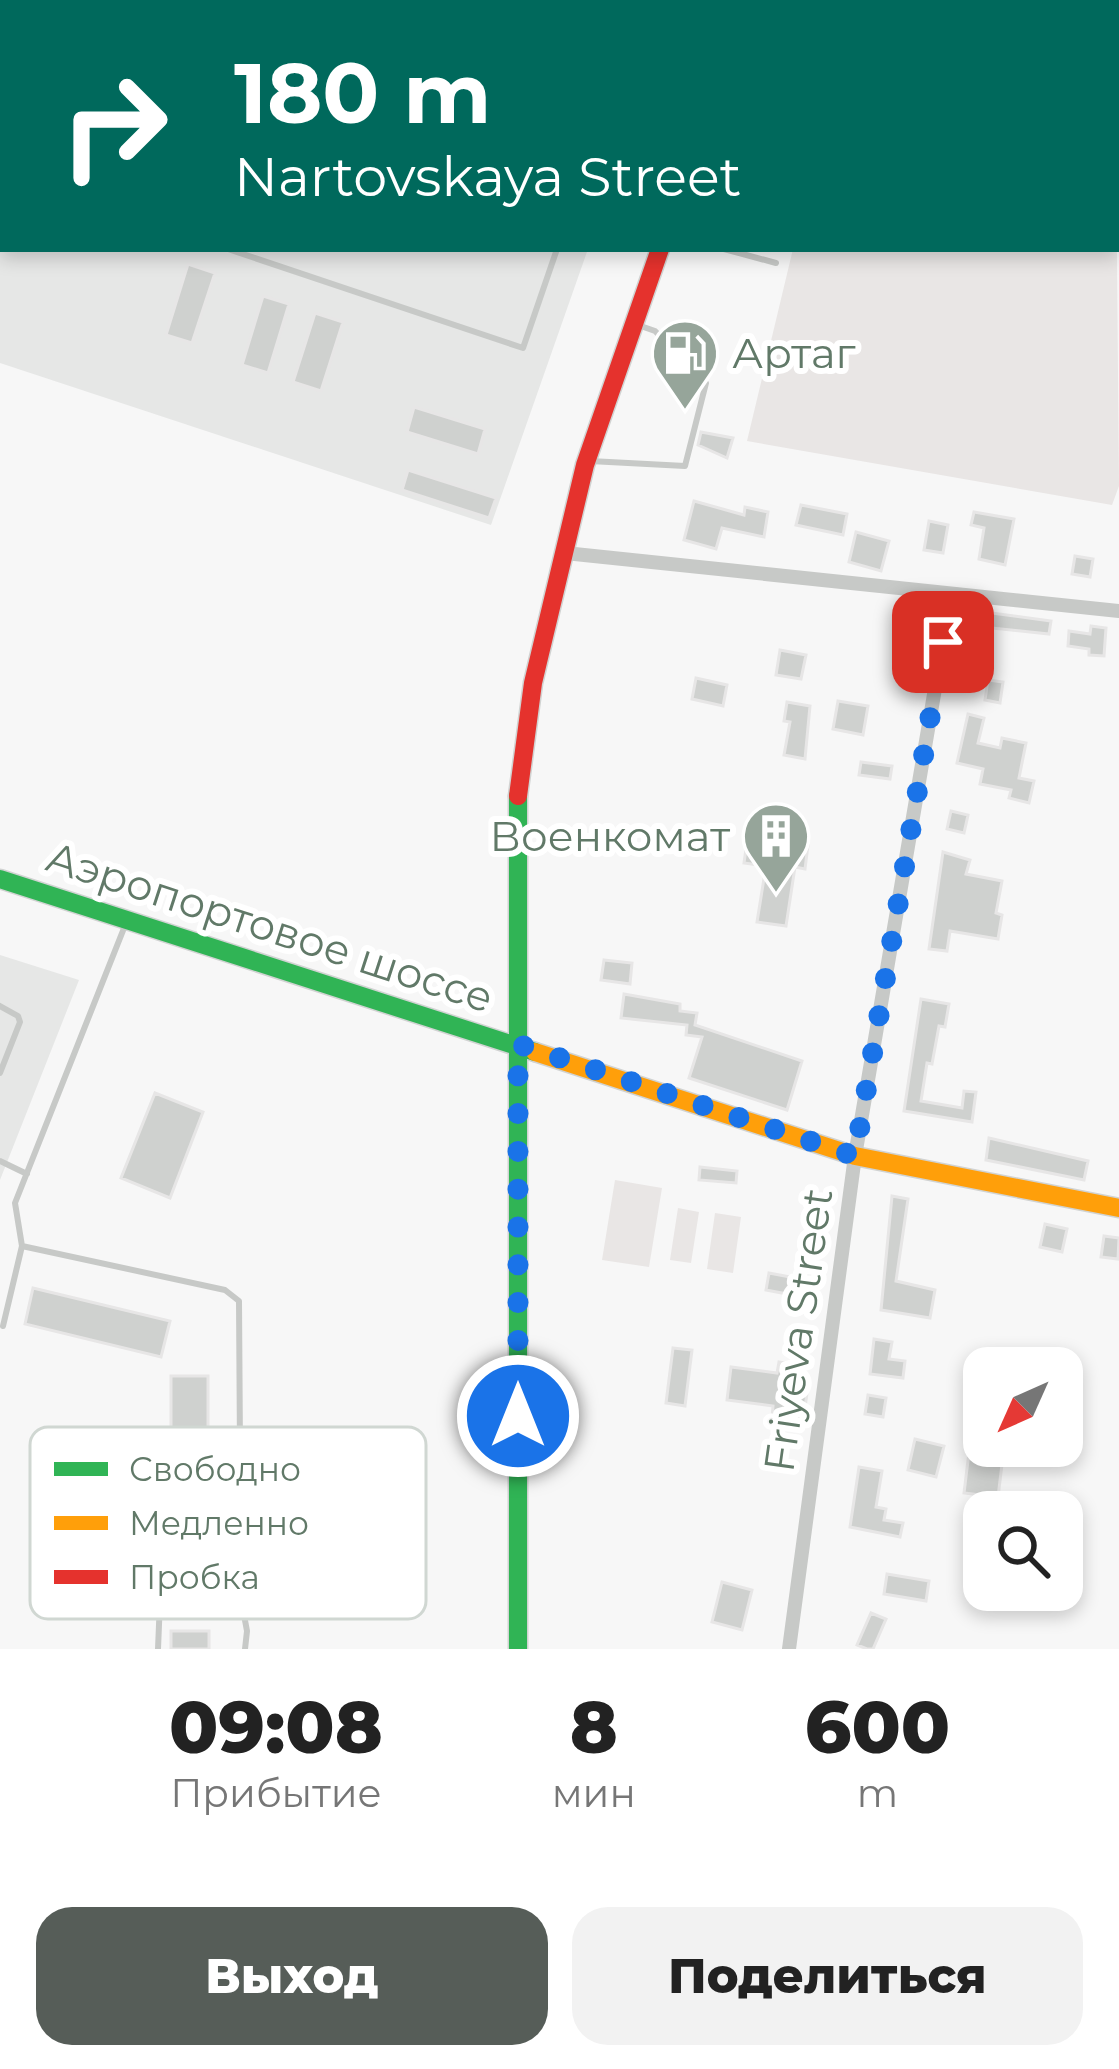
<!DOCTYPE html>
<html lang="ru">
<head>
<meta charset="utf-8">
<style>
	:root { --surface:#fff; --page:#f2f2f2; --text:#222; --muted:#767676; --accent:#565d58 }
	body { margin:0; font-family:Montserrat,sans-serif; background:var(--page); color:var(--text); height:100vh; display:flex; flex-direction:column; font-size:45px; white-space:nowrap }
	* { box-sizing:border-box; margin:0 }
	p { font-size:39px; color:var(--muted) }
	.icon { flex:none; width:66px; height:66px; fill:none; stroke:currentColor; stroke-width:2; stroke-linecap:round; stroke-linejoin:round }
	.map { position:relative; height:1649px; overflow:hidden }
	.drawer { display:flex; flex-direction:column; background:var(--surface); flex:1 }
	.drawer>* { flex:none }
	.top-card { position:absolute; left:0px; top:0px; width:1119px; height:252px; box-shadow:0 6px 18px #0003; background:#00695c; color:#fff; overflow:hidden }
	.needle { width:78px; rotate:225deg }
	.controls { position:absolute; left:963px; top:1347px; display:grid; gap:24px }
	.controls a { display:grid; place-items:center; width:120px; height:120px; border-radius:24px; background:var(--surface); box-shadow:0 6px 18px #0003; font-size:60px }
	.pin { position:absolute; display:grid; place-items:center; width:102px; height:102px; color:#fff; margin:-51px; border-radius:24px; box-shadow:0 6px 18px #0006 }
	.me { position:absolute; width:132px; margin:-66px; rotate:0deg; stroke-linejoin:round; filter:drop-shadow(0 0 9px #0008) }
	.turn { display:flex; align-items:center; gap:42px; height:252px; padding:0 36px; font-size:54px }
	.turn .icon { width:156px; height:156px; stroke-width:2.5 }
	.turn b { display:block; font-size:84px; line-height:102px }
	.eta { display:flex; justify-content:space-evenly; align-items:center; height:204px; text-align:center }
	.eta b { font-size:72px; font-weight:800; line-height:84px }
	.button { display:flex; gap:24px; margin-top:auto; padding:24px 36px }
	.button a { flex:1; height:138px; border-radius:36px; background:var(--accent); color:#fff; font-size:48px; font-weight:800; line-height:138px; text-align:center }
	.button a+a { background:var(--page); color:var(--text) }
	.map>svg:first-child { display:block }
	.built { fill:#e6e7e6 }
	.green { fill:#e9e6e5 }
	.building { fill:#cfd1cf; stroke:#e7e6e6; stroke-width:3 }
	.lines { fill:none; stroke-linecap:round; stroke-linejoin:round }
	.fast-casing { stroke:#d1d3d2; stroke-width:21 }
	.slow-casing { stroke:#d1d3d2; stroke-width:21 }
	.jam-casing { stroke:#d1d3d2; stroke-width:21 }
	.path { stroke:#c4c6c4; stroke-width:3; stroke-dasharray:6 6; stroke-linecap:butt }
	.lane { stroke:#c7c9c7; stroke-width:6 }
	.street { stroke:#c7c9c7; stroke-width:14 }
	.fast { stroke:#30b455; stroke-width:18 }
	.slow { stroke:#ff9f0a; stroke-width:18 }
	.jam { stroke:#e5322d; stroke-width:18 }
	.route { stroke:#1a73e8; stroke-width:21; stroke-dasharray:0 37.8 }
	.labels { text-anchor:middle; stroke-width:12; stroke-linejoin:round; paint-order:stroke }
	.poi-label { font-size:42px; fill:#617968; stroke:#fff; text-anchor:start }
	.street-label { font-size:42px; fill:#617968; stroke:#fff }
	.key { fill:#fff; stroke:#d0d7d2; stroke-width:3 }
	.key-label { font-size:33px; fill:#617968 }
</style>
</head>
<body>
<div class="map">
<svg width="1119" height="1649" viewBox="0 0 1119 1649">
	<rect width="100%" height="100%" fill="#f7f7f7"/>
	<path class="built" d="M0 0H666L3 3V249H588L491 525 0 363Z
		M0 955 79 980 0 1180Z"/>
	<path class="green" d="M1116 146 1119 486 1112 505 747 441 793 249H1116Z
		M615 1180 662 1188 649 1267 602 1260Z
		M678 1208 699 1212 691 1263 670 1260Z
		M715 1213 741 1217 733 1273 707 1269Z"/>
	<path class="building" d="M188 264 215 273 192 343 166 335Z
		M263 296 289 304 268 373 242 365Z
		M315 313 343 322 321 391 293 382Z
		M414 407 485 429 478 454 407 432Z
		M701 432 733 438 727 458 698 445Z
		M408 470 496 498 489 518 402 490Z
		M694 501 744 515 745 507 768 512 764 537 722 528 716 549 684 540Z
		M801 505 847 514 843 535 796 525Z
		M974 512 1014 519 1005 565 979 559 984 528 971 525Z
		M929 521 948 525 943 553 924 550Z
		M856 532 889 541 881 571 849 562Z
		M1075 556 1093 559 1090 577 1072 574Z
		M984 612 1051 621 1049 634 982 627Z
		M1091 626 1106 628 1104 656 1089 655V649L1068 646 1069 631 1090 634Z
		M780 650 806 655 801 679 776 675Z
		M696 678 727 685 723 706 692 699Z
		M988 680 1003 682 1000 703 985 700Z
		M838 701 868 706 863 735 833 729Z
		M787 702 810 706 805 759 784 755 790 722 784 721Z
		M968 714 984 718 978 743 1000 748 1002 738 1026 743 1019 778 1034 781 1029 803 1009 798 1011 790 980 784 983 769 957 763Z
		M861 762 892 766 890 779 859 775Z
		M951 811 968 815 964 833 947 829Z
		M748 835 808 845 805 869 795 867 786 926 757 922 766 866 744 863Z
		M943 852 970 860 966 874 1002 881 996 913 1002 915 998 939 950 931 947 951 929 949Z
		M604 960 632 963 630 984 601 980Z
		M624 994 680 1004V1011L697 1013 695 1025 802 1061 787 1110 689 1078 702 1037 686 1035 687 1025 621 1018Z
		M921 999 949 1004 945 1027 939 1026 932 1064 927 1063 921 1101 962 1108 964 1091 976 1092 972 1122 904 1111Z
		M155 1093 203 1112 170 1198 121 1178Z
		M989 1138 1088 1161 1084 1180 986 1160Z
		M700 1167 737 1171 736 1183 699 1180Z
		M892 1196 908 1199 896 1281 935 1290 930 1318 881 1310Z
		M1045 1224 1067 1229 1062 1252 1040 1247Z
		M1104 1236 1119 1238 1118 1259 1101 1257Z
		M769 1273 806 1280 803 1297 766 1290Z
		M33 1288 170 1321 161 1357 25 1324Z
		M874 1339 892 1342 889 1359 905 1361 903 1378 870 1374Z
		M673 1348 692 1350 685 1406 666 1403Z
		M779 1362 798 1365 795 1383 808 1386 803 1422 772 1418 773 1406 727 1400 731 1367 777 1373Z
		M171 1376H208V1547H171Z
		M868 1395 886 1398 883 1417 865 1414Z
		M915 1439 944 1446 936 1477 908 1470Z
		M970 1444 1004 1448 998 1497 964 1493Z
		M859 1467 882 1471 876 1507 886 1509 884 1520 903 1523 900 1537 850 1527Z
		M887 1574 929 1581 926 1601 884 1594Z
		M722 1582 752 1590 742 1630 712 1622Z
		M871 1613 886 1619 873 1649H867L857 1645Z
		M171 1631H209V1649H171Z"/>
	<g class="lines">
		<g class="fast-casing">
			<path id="fast" d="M745 3 746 0
				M0 879 535 1052
				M518 1649V796"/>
		</g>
		<g class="slow-casing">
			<path id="slow" d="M535 1052 855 1156 1119 1208"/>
		</g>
		<g class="jam-casing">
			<path id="jam" d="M518 796 533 683 585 465 660 249"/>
		</g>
		<path class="path" d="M220 0 221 3
			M594 0 598 3"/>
		<path class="lane" d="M280 0 284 3
			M50 3 57 0
			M94 3 97 0
			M122 3 123 0
			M435 3 442 0
			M641 3 642 0
			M0 23 3 22
			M0 173 3 174
			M228 249 523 348 557 249
			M724 249 776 263
			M590 461 685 466 706 383 655 331 635 324
			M126 923 15 1203 22 1246 225 1290 239 1301 241 1599 247 1631 245 1649
			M0 1006 18 1016 20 1022 0 1073
			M0 1161 27 1174
			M3 1326 22 1246
			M158 1609 218 1610
			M158 1649 161 1576 241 1575"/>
		<path class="street" d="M1053 0 1090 3
			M1116 5H1119
			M565 553 1119 611
			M789 1649 855 1156 951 595"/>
		<use href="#fast" class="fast"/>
		<use href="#slow" class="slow"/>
		<use href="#jam" class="jam"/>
	</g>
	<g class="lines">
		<path class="route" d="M518 1416V1044L855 1156 943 642"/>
	</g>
	<defs>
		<g id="fuel-pin" transform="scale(3.45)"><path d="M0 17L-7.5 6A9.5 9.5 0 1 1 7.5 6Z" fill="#96a59a" stroke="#fff"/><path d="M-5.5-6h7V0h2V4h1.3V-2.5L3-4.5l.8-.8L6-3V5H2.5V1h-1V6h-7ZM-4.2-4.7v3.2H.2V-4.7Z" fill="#fff"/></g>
		<g id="building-pin" transform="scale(3.45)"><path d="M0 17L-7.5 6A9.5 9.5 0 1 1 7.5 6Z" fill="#96a59a" stroke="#fff"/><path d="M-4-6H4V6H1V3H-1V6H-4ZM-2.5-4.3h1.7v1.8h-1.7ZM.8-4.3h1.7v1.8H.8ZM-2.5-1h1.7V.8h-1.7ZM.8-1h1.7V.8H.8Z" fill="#fff"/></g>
	</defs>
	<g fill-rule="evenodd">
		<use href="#fuel-pin" x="685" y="353"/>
		<use href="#building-pin" x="776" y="836"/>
	</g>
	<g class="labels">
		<g class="poi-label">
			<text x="732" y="368">Артаг</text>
			<text x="730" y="851" text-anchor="end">Военкомат</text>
		</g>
		<g class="street-label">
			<text transform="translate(270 927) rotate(18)" y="15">Аэропортовое шоссе</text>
			<text transform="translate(798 1330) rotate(-82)" y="15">Friyeva Street</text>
		</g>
	</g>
	<rect x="30" y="1427" width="396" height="192" rx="18" class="key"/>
	<rect x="54" y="1462" width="54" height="14" fill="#30b455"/>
	<rect x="54" y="1516" width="54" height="14" fill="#ff9f0a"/>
	<rect x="54" y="1570" width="54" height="14" fill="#e5322d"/>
	<g class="key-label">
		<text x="129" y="1481">Свободно</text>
		<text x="129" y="1535">Медленно</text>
		<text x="129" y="1589">Пробка</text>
	</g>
</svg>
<div class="controls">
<a><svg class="needle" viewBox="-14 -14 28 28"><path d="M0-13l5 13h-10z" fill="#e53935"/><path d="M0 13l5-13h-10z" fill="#767676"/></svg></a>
<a><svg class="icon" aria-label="search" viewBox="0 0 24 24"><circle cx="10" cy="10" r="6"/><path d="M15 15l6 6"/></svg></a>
</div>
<div class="pin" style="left:943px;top:642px;background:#d93025"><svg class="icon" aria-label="arrive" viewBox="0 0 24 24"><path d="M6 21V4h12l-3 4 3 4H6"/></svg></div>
<svg class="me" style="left:518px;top:1416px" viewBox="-20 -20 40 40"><circle r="17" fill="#1a73e8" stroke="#fff" stroke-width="3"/><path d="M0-11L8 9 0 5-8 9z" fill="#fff"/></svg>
<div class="top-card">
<div class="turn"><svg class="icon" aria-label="right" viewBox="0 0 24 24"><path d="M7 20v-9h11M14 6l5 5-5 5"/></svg><div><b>180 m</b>Nartovskaya Street</div></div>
</div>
</div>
<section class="drawer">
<div class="eta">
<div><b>09:08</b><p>Прибытие</p></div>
<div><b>8</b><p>мин</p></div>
<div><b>600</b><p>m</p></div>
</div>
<div class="button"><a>Выход</a><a>Поделиться</a></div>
</section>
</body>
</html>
